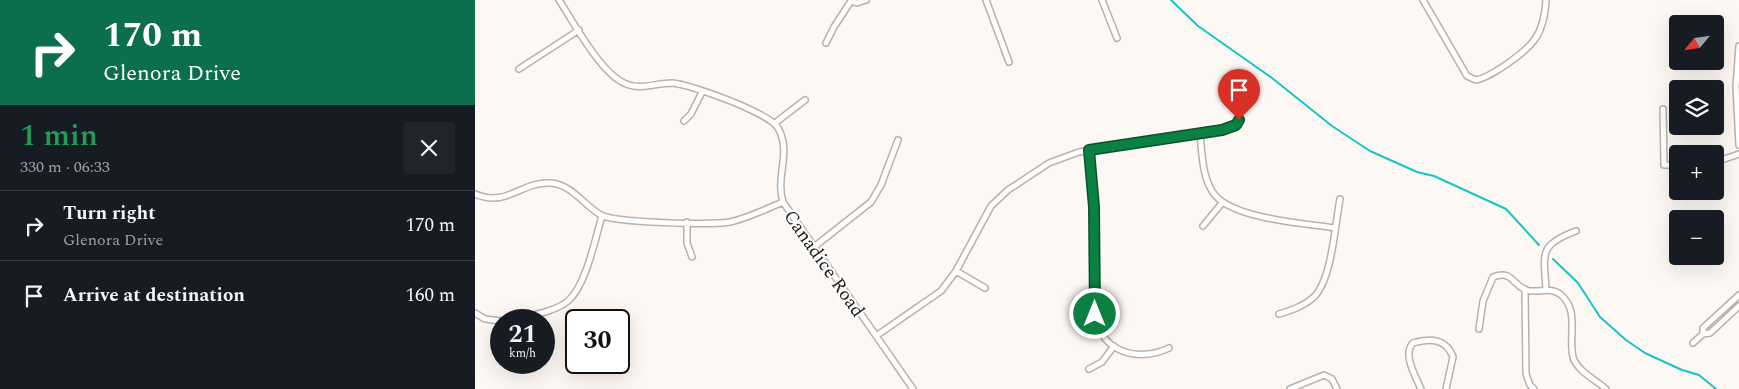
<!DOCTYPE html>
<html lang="en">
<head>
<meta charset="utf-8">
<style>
	:root { --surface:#171b24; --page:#20242c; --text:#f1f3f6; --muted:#9ea1a6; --line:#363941 }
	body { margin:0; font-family:Spectral,serif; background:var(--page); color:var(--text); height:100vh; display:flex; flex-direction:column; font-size:19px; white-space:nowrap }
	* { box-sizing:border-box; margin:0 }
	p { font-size:16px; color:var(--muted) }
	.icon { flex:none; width:28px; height:28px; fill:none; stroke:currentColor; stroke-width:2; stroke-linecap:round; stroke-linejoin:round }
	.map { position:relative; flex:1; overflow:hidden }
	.details { display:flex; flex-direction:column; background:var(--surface); width:475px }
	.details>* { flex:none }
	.top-card { background:#0b6e4f; color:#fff; overflow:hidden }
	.needle { width:32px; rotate:241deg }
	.buttons { position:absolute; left:1194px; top:15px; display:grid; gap:10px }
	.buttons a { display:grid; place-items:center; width:55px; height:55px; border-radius:5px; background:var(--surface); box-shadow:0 5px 20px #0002; font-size:25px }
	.speed { position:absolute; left:15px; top:309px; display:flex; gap:10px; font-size:25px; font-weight:700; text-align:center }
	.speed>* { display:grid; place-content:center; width:65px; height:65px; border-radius:50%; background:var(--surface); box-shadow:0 5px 20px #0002; line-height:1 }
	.speed small { font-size:12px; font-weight:400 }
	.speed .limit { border:2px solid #111; border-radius:8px; background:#fff; color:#111 }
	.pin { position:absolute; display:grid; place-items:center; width:42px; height:42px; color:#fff; margin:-51px -21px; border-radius:50% 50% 50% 0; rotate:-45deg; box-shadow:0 0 5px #0007 }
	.pin .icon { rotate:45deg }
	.me { position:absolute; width:55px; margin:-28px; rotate:0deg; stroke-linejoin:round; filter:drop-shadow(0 0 4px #0008) }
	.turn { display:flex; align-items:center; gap:18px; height:105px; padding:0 20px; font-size:22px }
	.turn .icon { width:65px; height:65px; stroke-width:2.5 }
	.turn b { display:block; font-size:35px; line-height:42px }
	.round { display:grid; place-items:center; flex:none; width:52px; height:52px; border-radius:5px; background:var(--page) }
	.overview { display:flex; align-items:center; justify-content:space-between; height:85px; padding:0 20px }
	h1 { font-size:30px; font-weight:600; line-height:38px; color:#1e9e55 }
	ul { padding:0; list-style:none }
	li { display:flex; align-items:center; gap:15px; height:70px; padding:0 20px; border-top:1px solid var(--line) }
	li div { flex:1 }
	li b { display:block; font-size:19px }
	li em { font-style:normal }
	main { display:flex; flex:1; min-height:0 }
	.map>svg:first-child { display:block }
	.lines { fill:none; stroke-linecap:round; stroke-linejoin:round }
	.stream { stroke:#17c4c7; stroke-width:2 }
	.minor-casing { stroke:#b7b2ae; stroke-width:8 }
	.minor { stroke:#fff; stroke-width:5 }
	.route-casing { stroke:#07532c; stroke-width:12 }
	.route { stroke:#0b8043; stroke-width:9 }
	.labels { text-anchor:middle; stroke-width:4; stroke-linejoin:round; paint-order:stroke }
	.street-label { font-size:19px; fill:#23211f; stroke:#fff }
</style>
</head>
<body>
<main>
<section class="details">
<div class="top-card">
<div class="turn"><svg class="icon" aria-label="right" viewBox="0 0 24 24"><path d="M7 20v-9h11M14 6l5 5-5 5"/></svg><div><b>170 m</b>Glenora Drive</div></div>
</div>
<div class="overview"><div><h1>1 min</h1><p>330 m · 06:33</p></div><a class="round"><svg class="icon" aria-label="close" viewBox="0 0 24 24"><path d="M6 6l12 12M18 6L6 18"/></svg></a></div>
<ul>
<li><svg class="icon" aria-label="right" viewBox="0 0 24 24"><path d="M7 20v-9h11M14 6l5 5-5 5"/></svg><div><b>Turn right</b><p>Glenora Drive</p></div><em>170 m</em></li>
<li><svg class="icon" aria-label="arrive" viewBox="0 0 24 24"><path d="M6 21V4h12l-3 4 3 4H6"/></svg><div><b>Arrive at destination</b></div><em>160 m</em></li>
</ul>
</section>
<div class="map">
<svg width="1264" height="389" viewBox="0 0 1264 389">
	<rect width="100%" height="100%" fill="#fdf8f4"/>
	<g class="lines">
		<path class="stream" d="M696 0 723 26 797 78 857 126 895 151 942 172 959 176 1031 209 1064 245
			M1078 259 1103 283 1125 317 1151 340 1170 353 1207 370 1224 375 1241 389"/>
		<g class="minor-casing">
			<path id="minor" d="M84 0C99 23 125 72 149 83 165 91 180 83 197 83 215 84 295 113 303 128 317 152 300 177 308 202L438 389
				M511 0 534 62
				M627 0 642 38
				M948 0 992 76 1001 80C1011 78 1020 72 1029 66 1057 47 1069 36 1071 0
				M376 1 382 3 391 0
				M351 43 359 27 376 1
				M1264 46 1261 86 1264 145
				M44 69 104 30
				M1188 109 1189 165H1202
				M209 121 216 114 227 92
				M300 123 330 100
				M725 134C727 152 727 175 737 191 753 219 829 223 860 228
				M614 150 619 207 620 314C625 352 663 363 694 348
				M1240 162 1264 154
				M0 194C32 208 46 181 76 183 98 185 109 206 126 215 141 223 236 225 255 222 273 218 291 209 308 202
				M212 222V243L217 257
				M728 226 747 203
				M339 247 396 202 406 185 423 140
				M481 271 510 288
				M1050 289 1051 374 1055 385 1059 389
				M1071 289C1069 254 1063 245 1101 231
				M1264 295 1228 328V334L1235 333 1264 306
				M0 313 10 319 26 321
				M804 314C817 310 829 306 839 297 857 279 860 225 865 199
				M37 320C55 315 78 313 93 301 111 286 120 239 127 216
				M1004 329 1008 301 1018 277C1038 270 1036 284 1051 290 1062 294 1074 286 1085 294 1105 310 1093 336 1098 357 1101 370 1122 381 1131 389
				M401 336 466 291 481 271 516 206 533 190 574 163 604 152 747 130 756 128 764 120
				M1218 343 1228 334
				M614 369 627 362 639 346
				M815 389 849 375 857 379 862 389
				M946 389C941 377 927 354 938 343 955 338 971 338 978 357L971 389"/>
		</g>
		<use href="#minor" class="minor"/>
	</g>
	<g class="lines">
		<g class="route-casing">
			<path id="route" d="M620 314 619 207 614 150 747 130 761 125 764 120"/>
		</g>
		<use href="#route" class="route"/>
	</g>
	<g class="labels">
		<g class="street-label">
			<text transform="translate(350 263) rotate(55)" y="7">Canadice Road</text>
		</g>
	</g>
</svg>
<div class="buttons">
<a><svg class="needle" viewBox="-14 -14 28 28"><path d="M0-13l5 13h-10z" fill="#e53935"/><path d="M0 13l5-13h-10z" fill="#9ea1a6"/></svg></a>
<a><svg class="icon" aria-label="layers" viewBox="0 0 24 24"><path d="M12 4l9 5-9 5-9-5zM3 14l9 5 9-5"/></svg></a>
<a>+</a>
<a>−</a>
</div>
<div class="speed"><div>21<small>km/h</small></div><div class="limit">30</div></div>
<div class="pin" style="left:764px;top:120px;background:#d93025"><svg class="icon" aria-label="arrive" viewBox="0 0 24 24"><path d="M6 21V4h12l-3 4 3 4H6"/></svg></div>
<svg class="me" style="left:620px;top:314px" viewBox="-20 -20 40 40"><circle r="17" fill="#0b8043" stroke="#fff" stroke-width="3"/><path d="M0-11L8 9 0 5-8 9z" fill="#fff"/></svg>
</div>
</main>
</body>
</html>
